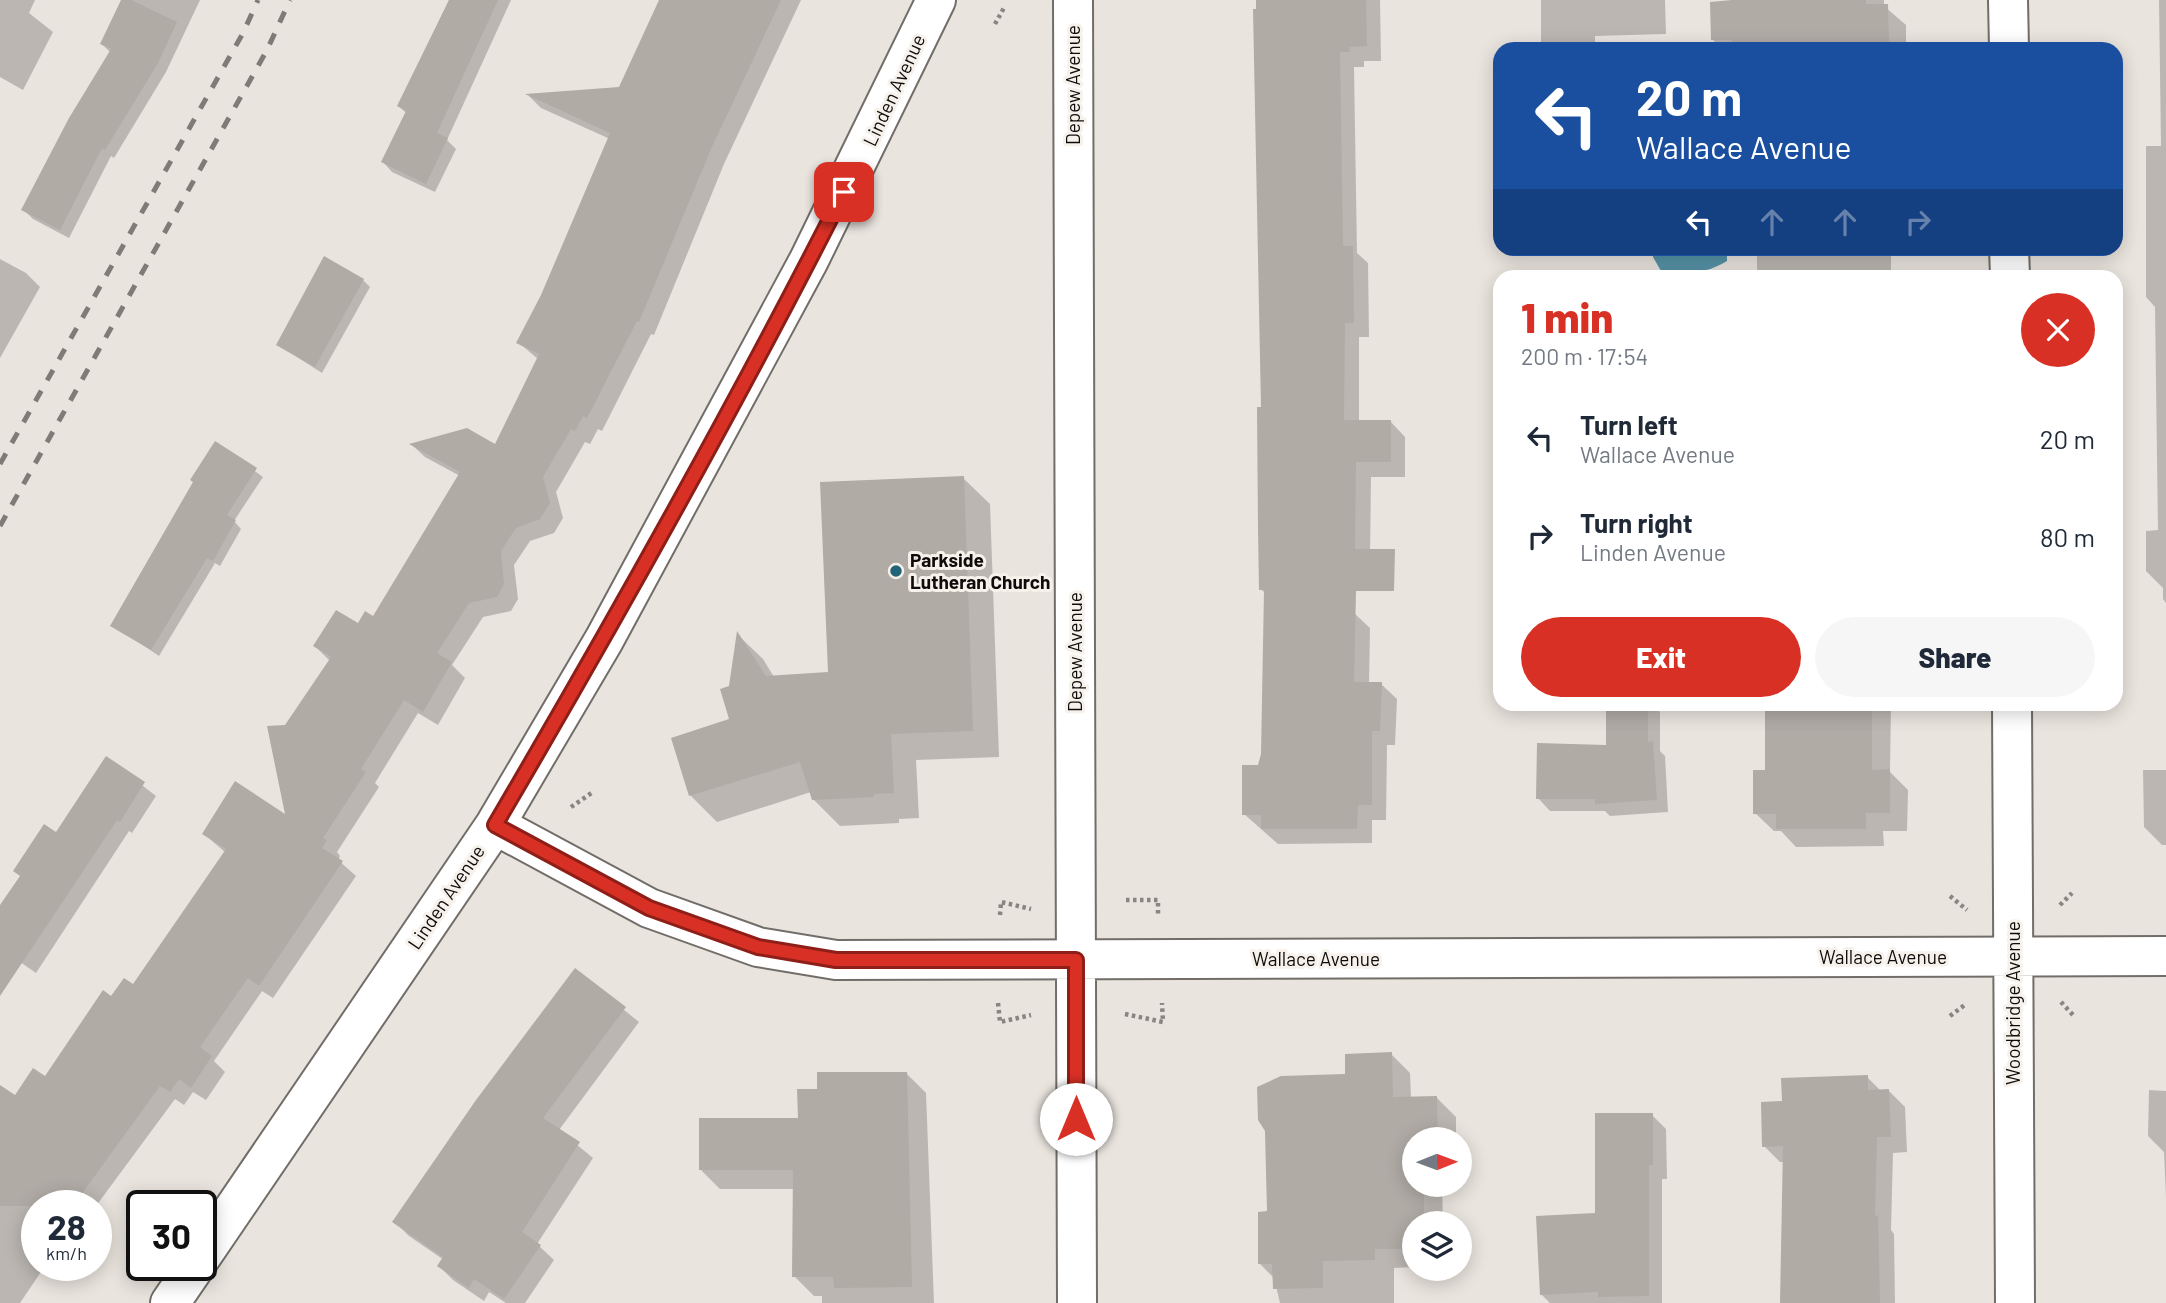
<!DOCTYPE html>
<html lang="en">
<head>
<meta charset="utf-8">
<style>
	:root { --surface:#fff; --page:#f6f6f7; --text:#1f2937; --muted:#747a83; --accent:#d93025 }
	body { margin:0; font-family:Barlow,sans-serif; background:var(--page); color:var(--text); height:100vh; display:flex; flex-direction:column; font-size:26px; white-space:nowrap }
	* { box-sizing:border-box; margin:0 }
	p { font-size:23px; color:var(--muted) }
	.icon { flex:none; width:38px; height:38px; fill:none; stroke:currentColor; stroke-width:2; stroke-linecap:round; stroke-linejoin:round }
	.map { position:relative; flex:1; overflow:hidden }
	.details { position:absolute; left:1493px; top:270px; width:630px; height:441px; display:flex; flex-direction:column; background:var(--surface); border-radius:21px; box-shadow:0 4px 18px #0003 }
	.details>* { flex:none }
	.banner { position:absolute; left:1493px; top:42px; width:630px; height:214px; border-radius:21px; box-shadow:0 4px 18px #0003; background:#1a4fa0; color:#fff; overflow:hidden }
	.needle { width:46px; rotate:89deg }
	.fabs { position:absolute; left:1402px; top:1127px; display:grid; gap:14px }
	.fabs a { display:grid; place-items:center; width:70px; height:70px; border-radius:50%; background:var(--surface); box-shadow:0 4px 18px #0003; font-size:35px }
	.speed { position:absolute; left:21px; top:1190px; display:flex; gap:14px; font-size:35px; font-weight:700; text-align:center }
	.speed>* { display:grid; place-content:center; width:91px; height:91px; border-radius:50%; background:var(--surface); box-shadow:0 4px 18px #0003; line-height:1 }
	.speed small { font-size:18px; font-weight:400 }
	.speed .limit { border:4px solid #111; border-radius:10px; background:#fff; color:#111 }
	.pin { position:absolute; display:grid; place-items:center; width:60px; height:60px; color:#fff; margin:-30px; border-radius:14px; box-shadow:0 4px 10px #0006 }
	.me { position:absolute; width:77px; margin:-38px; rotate:0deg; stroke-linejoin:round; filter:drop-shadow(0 0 5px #0008) }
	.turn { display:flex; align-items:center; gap:24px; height:147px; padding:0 28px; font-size:32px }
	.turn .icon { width:91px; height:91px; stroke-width:2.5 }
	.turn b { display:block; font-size:49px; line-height:60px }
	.lanes { display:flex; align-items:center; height:66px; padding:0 28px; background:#0003; justify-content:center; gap:35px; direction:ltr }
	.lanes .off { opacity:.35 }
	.round { display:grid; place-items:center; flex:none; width:74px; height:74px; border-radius:37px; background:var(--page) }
	.head { display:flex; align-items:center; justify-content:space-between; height:119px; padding:0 28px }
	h1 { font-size:42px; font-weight:800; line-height:52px; color:var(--accent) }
	.button { display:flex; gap:14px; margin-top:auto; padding:14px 28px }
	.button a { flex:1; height:80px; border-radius:42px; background:var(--accent); color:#fff; font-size:28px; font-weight:800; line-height:80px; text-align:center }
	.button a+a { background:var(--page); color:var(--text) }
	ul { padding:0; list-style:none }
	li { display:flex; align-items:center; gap:21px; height:98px; padding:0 28px }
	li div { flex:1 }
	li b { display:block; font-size:26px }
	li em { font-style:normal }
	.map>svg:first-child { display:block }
	.water { fill:#5692a7 }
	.shadow { fill:#0003 }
	.building { fill:#b0aba5 }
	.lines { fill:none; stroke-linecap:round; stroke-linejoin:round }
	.minor-casing { stroke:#726d68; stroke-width:42 }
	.path { stroke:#8a8581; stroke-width:4.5; stroke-dasharray:3.5 3.5; stroke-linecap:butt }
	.minor { stroke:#fff; stroke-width:38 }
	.rail { stroke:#7f7b77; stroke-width:5; stroke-dasharray:12 12; stroke-linecap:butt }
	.route-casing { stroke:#8d1f18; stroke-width:18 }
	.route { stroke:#d93025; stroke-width:12 }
	.poi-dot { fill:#236378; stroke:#f7f1ec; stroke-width:2.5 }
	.labels { text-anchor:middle; stroke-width:6; stroke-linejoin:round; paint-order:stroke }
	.street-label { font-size:19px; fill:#0e0c0a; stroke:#f7f1ec }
	.poi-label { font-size:19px; font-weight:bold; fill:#0e0c0a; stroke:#f7f1ec; text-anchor:start }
</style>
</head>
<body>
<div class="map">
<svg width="2166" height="1303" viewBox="0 0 2166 1303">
	<rect width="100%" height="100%" fill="#eae4de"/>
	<path class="water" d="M1653 249H1727V261C1706 274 1684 275 1661 271L1653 257Z"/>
	<path class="shadow" d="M0 0H35L29 13 53 32 23 90 0 77Z
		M123 0H200L166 72 114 158 111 156 69 238 33 219 24 210 111 53 102 44Z
		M449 0H511L447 140 456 149 435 192 392 172 383 162 407 114 399 106Z
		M661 0H801L724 164 654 335 651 334 602 431 598 429 590 444 585 442 556 492 563 518 554 533 530 541 514 565 518 599 511 611 483 617 452 665 465 678 438 725 418 713 375 783 379 787 337 852 340 856 338 860 356 876 273 998 262 991 214 1061 225 1072 206 1100 193 1092 184 1105 175 1099 96 1206H37V1265H52L47 1272 43 1269 20 1303H0V1116L45 1079 112 999 133 986 226 853 204 834 288 817 286 726 330 661 315 646 374 618 460 476 425 457 412 445 496 447 539 360 518 342 542 296 610 139 541 108 529 96 621 89Z
		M1258 0H1380L1381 61H1364V67H1354L1357 253 1368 263 1369 337H1359V422L1390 421 1405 437V477H1371L1370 557 1355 558V614L1370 628 1369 684H1381L1397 699 1395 745H1387L1386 820H1372V843L1278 844 1244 814 1263 754 1266 594 1261 589 1263 408Z
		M1541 0H1665L1666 34 1595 36V49H1541Z
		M1733 0H1884V6L1906 25V49H1722L1713 40Z
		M2159 0H2166V603L2163 599V588L2146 571V531L2158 530 2155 307 2146 297V146H2161Z
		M1757 248H1891V276H1764L1757 269Z
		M0 259 26 273 40 287 0 358Z
		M363 280 370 287 322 373 278 345Z
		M216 443 263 477 234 521 241 529 220 566 215 563 159 656 113 625Z
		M963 478 990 504 999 757 916 760 919 818 899 819V823L840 826 813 799 811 792 717 822 690 795 731 720V688L738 635 763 659 774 677 830 674Z
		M1608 704H1652L1660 712V751L1665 756 1668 812 1610 816 1605 811H1550L1538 798 1608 746Z
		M1767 704H1891L1890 772 1908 790 1907 831H1883L1884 846 1796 847 1781 831H1774L1755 813 1767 772Z
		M107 758 156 796 132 833 129 831 36 973 0 948V908L56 834Z
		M2143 770H2166V845H2162L2144 827Z
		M576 971 639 1022 559 1130 593 1158 537 1244 554 1260 525 1303H506L489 1292 484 1301 453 1280 439 1266 444 1260 409 1236 395 1222Z
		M1391 1054 1410 1073 1411 1098 1436 1097 1456 1117V1139H1414V1185H1442L1443 1223H1414V1267L1394 1268V1303H1280L1274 1278 1260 1264 1268 1213 1347 1076Z
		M907 1074 926 1093 934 1303H822V1296H814L794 1276V1189H720L700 1169 799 1120 819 1091Z
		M1867 1077 1881 1091H1889L1905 1107 1907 1152 1893 1153 1891 1230 1894 1234 1895 1303H1782L1785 1162H1780L1764 1146 1784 1103Z
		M2149 1090 2166 1091V1198L2164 1152 2148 1136Z
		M1652 1115 1666 1129 1667 1179H1662V1303H1550L1541 1294 1597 1214Z"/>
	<path class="building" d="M121 0H131L177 22 158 63 105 150 102 148 60 230 21 210 69 118 111 49 100 44Z
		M449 0H498L437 133 448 138 426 184 381 162 406 111 397 106Z
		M659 0H781L711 149 639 322 637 321 587 418 583 416 575 431 571 429 543 477 550 503 540 519 516 528 501 551 504 584 497 597 469 603 437 653 452 662 423 712 404 700 361 769 366 772 323 838 327 840 322 848 343 861 259 986 248 978 200 1047 212 1056 191 1088 179 1079 170 1092 160 1086 73 1206H0V1085L15 1095 33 1068 45 1076 103 990 111 996 124 978 133 984 226 849 202 834 235 781 285 814 267 726 285 725 331 657 313 646 336 610 358 623 365 611 373 616 460 472 409 444 467 428 495 444 539 354 516 343 541 295 610 133 525 94 619 87Z
		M1256 0H1366L1367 46 1349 47 1350 52H1340L1343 246H1353L1354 323H1345L1344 420H1391V462H1356L1355 549H1395L1394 591H1356L1354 682H1382L1380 731H1372V805H1358L1357 829H1261V815H1242V765H1258L1261 754 1264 590H1259L1258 529 1257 407H1261L1253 9H1256Z
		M1732 0H1866V4H1888L1889 44 1870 45V49H1732V40H1711L1710 2Z
		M324 256 364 279 315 367 276 345Z
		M215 441 257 468 227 515 236 520 213 561 207 558 151 650 110 626 193 482 190 480Z
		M964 476 973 731 891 734 894 793 874 794V797L812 800 800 762 689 796 671 738 729 719 720 689 729 686 737 631 766 676 828 672 820 482Z
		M1606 704H1648V742L1653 741 1657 800 1595 804V799H1536L1537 743 1606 745Z
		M1765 704H1872V770L1890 769V813H1866V829H1776V814H1753V770H1765Z
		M106 756 145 782 120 822 117 820 0 996V905L20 876 13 871 44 824 56 832Z
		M575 968 626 1007 543 1118 580 1142 522 1232 541 1245 504 1299 474 1279 469 1288 437 1266 443 1257 392 1222 476 1100Z
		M1392 1052 1393 1097 1437 1096 1438 1139H1414V1185H1424V1223H1414V1249H1375V1260L1323 1261V1288L1273 1289 1272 1264H1258V1212L1267 1211 1265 1131 1258 1120 1257 1087 1281 1076 1345 1074V1054Z
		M817 1072H907L912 1287 834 1288 833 1277H792L793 1170H699V1118H798L797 1089H817Z
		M1868 1075V1090L1889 1089 1891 1137H1877L1875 1215 1878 1216 1880 1303H1780L1783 1146 1762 1147 1761 1102 1782 1101 1781 1078Z
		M1595 1113H1653V1165H1649V1296L1598 1297V1292L1540 1295 1536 1216 1595 1213Z"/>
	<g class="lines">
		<g class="minor-casing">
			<path id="minor" d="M1073 0 1077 1303
				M2008 0 2009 49
				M2009 248 2010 276
				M2012 704 2015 1303
				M495 825 649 908 758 947 836 960 2166 956
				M201 1257 495 825 604 640 809 260 936 0
				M170 1303 196 1265"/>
		</g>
		<path class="path" d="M995 24 1005 6
			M571 807 593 792
			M1950 896 1967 910
			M1126 900H1158V914
			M2060 905 2072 893
			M1000 915 1001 902 1031 909
			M2061 1002 2073 1015
			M998 1003 1000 1022 1031 1015
			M1125 1014 1163 1022 1162 1003
			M1950 1016 1966 1004"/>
		<use href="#minor" class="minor"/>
		<path class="rail" d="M0 464 243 33 258 0
			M0 526 267 50 290 0"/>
	</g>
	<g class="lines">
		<g class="route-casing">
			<path id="route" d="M844 192C735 407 617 617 495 825L649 908 758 947 836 960H1076V1119"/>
		</g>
		<use href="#route" class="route"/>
	</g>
	<circle class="poi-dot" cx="896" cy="571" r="7"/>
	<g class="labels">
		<g class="street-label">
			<text transform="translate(1073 85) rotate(-90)" y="7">Depew Avenue</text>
			<text transform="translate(894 90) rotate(-65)" y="7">Linden Avenue</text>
			<text transform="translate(1075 652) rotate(-90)" y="7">Depew Avenue</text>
			<text transform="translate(446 897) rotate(-56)" y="7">Linden Avenue</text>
			<text x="1883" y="964">Wallace Avenue</text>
			<text x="1316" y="966">Wallace Avenue</text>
			<text transform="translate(2013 1003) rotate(-90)" y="7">Woodbridge Avenue</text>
		</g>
		<g class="poi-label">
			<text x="910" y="567">Parkside<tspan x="910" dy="22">Lutheran Church</tspan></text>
		</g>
	</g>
</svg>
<div class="fabs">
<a><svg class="needle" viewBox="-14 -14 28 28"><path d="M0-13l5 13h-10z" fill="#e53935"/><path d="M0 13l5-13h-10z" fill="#747a83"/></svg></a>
<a><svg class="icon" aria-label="layers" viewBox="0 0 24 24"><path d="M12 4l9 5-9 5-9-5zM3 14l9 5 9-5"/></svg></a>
</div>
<div class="speed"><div>28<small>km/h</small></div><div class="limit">30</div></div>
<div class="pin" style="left:844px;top:192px;background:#d93025"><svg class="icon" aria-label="arrive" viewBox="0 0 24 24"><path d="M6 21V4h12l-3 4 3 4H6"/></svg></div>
<svg class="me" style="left:1076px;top:1119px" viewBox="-20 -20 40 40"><circle r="19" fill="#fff"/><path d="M0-13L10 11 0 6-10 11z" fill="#d93025"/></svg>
<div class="banner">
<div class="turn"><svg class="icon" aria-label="left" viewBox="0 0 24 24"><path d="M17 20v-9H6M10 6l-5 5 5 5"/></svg><div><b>20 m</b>Wallace Avenue</div></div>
<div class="lanes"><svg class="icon" aria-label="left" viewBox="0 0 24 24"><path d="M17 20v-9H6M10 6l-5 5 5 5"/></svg><svg class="icon off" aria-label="ahead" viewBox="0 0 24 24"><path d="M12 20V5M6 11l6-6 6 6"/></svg><svg class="icon off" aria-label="ahead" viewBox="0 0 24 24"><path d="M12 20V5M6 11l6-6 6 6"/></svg><svg class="icon off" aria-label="right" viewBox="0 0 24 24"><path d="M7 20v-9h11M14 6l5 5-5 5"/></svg></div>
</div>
<section class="details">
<div class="head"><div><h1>1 min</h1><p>200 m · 17:54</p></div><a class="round" style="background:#d93025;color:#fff"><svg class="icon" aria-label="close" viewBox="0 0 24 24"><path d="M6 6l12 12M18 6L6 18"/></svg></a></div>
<ul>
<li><svg class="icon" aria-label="left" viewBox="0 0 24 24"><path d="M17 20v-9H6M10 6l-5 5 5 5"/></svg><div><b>Turn left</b><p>Wallace Avenue</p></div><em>20 m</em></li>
<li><svg class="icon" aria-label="right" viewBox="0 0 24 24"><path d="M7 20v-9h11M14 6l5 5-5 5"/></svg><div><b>Turn right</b><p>Linden Avenue</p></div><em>80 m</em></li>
</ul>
<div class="button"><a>Exit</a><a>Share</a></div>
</section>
</div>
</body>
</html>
